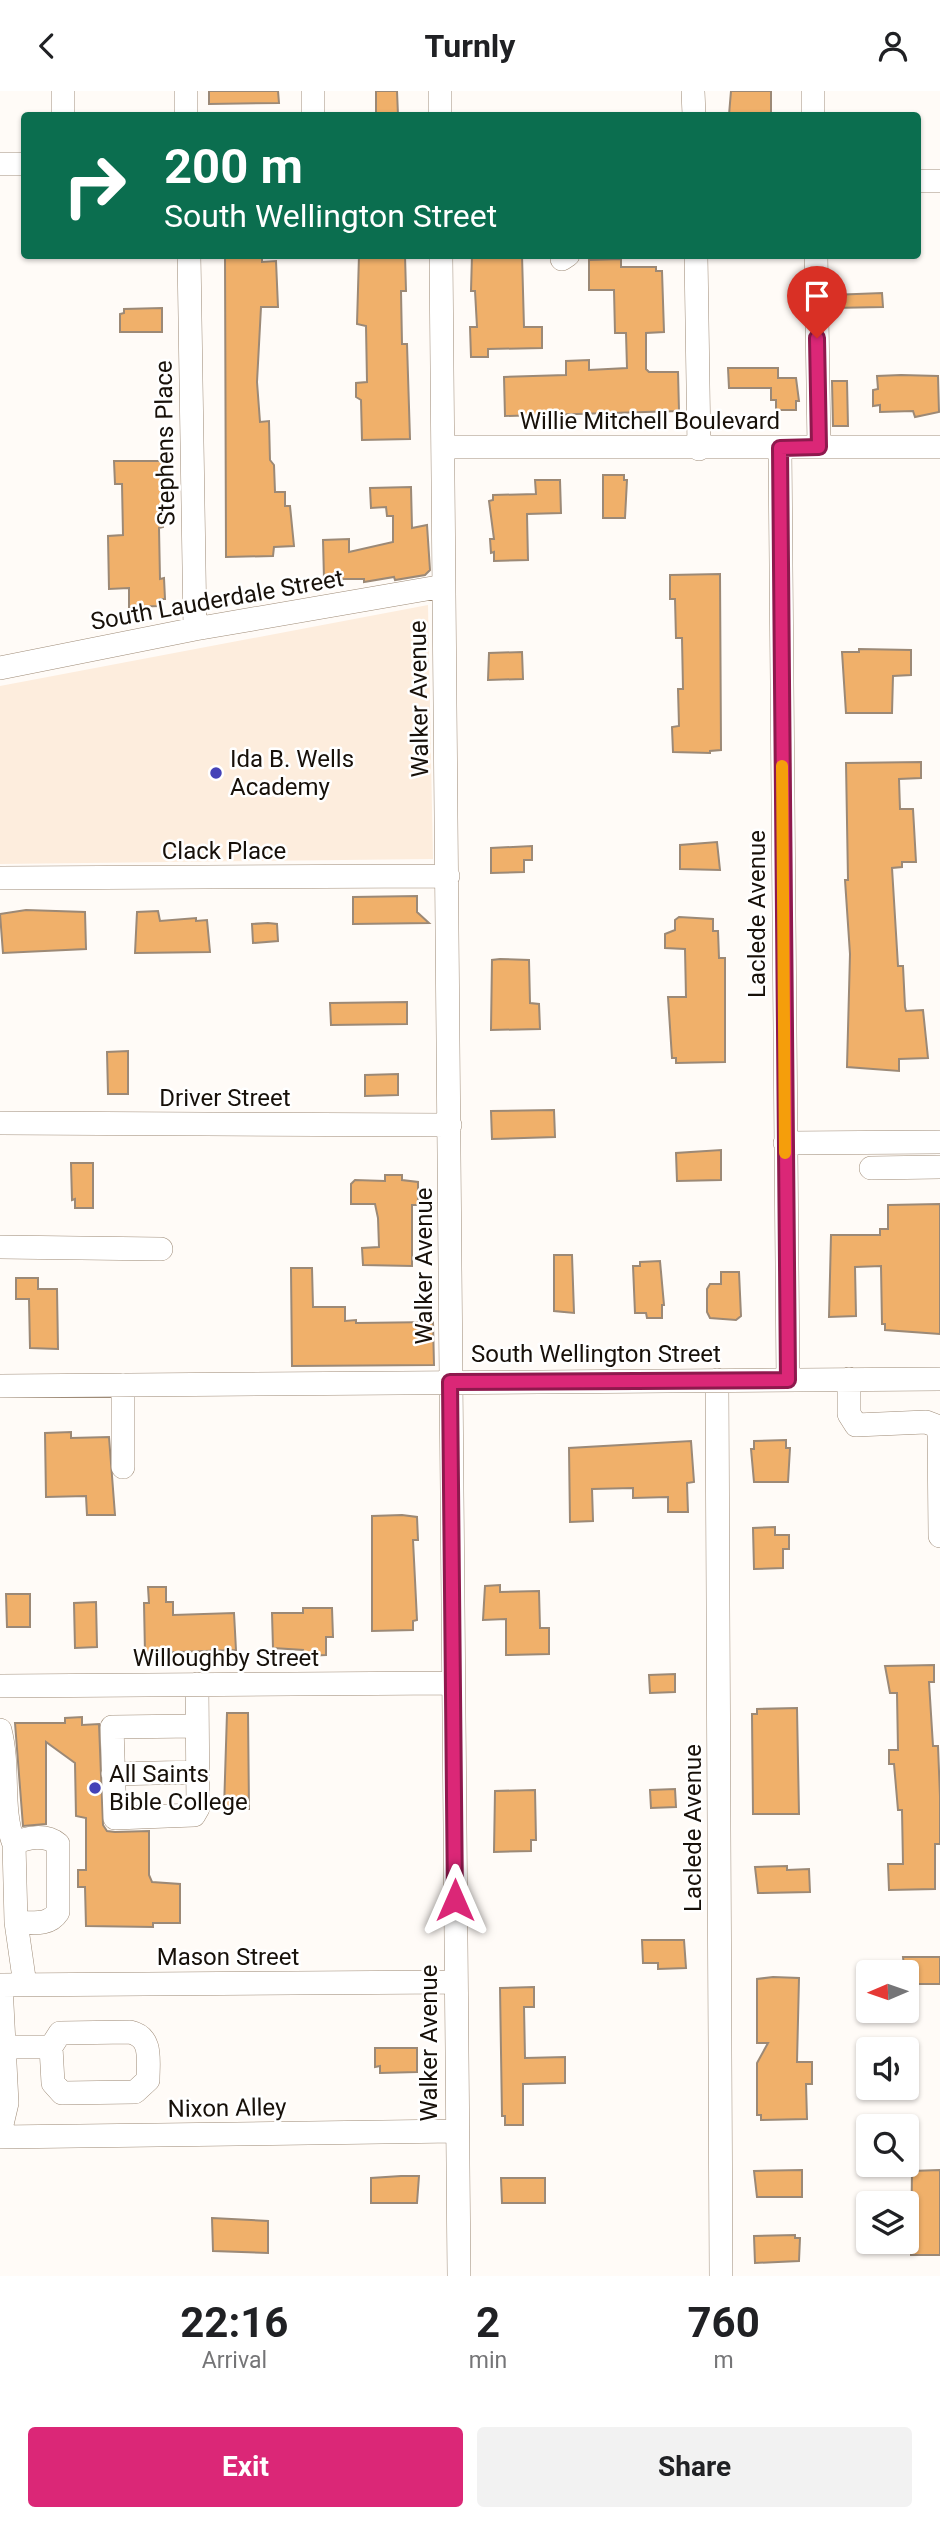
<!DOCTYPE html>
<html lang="en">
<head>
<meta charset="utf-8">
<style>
	:root { --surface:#fff; --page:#f2f2f2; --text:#202124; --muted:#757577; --accent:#db2777 }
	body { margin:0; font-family:Roboto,sans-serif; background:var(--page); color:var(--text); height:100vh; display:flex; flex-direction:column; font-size:26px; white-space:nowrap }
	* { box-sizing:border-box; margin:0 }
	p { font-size:23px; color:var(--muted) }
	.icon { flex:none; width:38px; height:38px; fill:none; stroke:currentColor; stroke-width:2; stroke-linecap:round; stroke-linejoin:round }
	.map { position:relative; height:2185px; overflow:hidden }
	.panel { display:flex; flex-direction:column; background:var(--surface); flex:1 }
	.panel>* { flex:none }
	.banner { position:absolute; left:21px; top:21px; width:900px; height:147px; border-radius:7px; box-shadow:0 2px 5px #0004; background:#0b6e4f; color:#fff; overflow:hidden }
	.needle { width:46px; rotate:268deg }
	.tools { position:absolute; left:856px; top:1869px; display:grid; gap:14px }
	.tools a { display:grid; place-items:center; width:63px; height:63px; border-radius:7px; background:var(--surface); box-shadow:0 2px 5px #0004; font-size:35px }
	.pin { position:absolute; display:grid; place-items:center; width:60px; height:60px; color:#fff; margin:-72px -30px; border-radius:50% 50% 50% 0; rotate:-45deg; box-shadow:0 0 7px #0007 }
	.pin .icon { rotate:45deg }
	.me { position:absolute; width:77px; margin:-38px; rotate:0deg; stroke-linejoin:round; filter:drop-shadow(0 0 5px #0008) }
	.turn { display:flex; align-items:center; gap:24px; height:147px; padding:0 28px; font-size:32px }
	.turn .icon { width:91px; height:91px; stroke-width:2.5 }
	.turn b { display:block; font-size:49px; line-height:60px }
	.eta { display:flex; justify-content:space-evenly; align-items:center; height:119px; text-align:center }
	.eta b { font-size:42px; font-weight:700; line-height:49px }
	.action { display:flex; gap:14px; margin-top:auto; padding:14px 28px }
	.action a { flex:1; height:80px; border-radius:7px; background:var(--accent); color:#fff; font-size:28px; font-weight:700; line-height:80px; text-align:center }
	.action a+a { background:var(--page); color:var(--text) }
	header { display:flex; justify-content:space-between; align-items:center; height:91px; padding:0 28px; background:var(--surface); font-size:32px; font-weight:700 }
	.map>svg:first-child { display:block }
	.built { fill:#fdeddd }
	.building { fill:#f0b06a; stroke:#9c8976; stroke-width:2 }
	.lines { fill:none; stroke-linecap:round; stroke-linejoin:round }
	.minor-casing { stroke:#9e8b77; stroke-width:24 }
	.minor { stroke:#fff; stroke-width:23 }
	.route-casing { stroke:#8e194d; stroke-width:18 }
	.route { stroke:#db2777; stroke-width:12 }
	.slow { stroke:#f59e0b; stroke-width:12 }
	.poi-dot { fill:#4442b7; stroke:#fff; stroke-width:2.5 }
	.labels { text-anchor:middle; stroke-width:5; stroke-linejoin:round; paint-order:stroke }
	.street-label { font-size:24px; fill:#171009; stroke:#fff }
	.poi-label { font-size:24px; fill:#171009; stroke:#fff; text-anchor:start }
</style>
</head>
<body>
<header><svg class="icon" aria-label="back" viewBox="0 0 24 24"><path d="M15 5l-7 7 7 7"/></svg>Turnly<svg class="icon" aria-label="person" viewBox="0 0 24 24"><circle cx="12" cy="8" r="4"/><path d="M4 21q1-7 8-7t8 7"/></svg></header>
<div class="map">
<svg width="940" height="2185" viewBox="0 0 940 2185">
	<rect width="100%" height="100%" fill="#fffbf7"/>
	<path class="built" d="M428 514 433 768 0 773V595Z"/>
	<path class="building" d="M209 0H278L279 12 209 13Z
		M376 0H397L398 24H376Z
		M731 0H771V24H729Z
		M225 164H262V171L276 170 278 216H261L257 291 260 331 269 330 270 369 274 374 275 401H285V415H290L294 455 274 456 273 465 226 466Z
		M359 164H405L406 200H401L402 253H407L410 348 362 349 361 309 356 306V292L367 291 366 235 357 233Z
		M472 164H522L524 236H542V257L488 258V266H471L470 236H477L475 200H471Z
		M621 168V176H656V180H662L664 241 646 242V278L649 281H678L679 320 505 325 504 286 566 284V270L589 269V279L627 277 626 242H615L614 199H589V169Z
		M882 202 883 216 832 217 831 204Z
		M162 217V241H120V223L124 222V218Z
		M728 277H778V287H796L799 310H796V319H776V309H771V297H729Z
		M901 284 938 285 939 321 915 326 913 320 880 321V314L873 315V299L878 298 877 285Z
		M832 290H847L848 335H833Z
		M114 370H163V436L159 437 160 488 164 487 165 508H160V515L129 516V497L109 498 108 445 123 444 122 393H115Z
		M603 384H624V389H627L625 427H603Z
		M535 389H560L561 422 527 423 528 469 494 470V461L491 462 490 448H494L489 410 493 409V404L536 403Z
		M411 396 412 437 427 434 430 479 425 484 395 489 394 486 364 491V488H324L323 449 349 448V461L393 451V425H387L386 416 371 417 370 397Z
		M720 483 721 659 710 660V662L673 661 672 636 679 635 678 598H683L682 547H676L675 508H670V484Z
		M859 558 911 559V584L893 585 892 622H846L842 561H859Z
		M522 561 523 588 488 589 489 562Z
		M921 671V687L899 688 900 718H913L916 771H902V776L892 777 898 875H903L905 916 906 920 923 919 928 967 899 968V980L847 976 850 863 845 789H848L846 672Z
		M717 751 720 779 680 778V754Z
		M532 755V769H524V781L491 782V757Z
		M417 805V821L429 832 353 833V806Z
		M26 819 85 821 86 858 3 862 0 823Z
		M158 820 160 830 196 827V830L207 829 210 861 135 862 137 821Z
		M679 826 713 828V840H718L719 867H725V971L676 972V967H672L668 906H686L685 858 665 857V843L675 839V829Z
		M268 832 277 833 278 850 253 852 252 833Z
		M500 868 529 869 530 912 539 913 540 938 491 939 492 869Z
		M407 911V933L331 934 330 912Z
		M128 960V1003H108L107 961Z
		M398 983V1004L365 1005V984Z
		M554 1019 555 1046 492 1048 491 1020Z
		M721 1059V1089L677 1090 676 1062Z
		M71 1072H93V1117H75V1108L72 1109Z
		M385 1084H402V1089L418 1091V1114H412V1175L363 1174 362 1157 379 1156 378 1127 375 1113H351V1093L355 1089 385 1090Z
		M940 1113V1243L885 1239V1233H882L881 1175 855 1176 856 1225 829 1226 831 1144H880V1138H888V1114Z
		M554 1164H572L574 1222 554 1220Z
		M660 1170 664 1214H662V1227H647L646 1222H635L633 1175H640V1171Z
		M291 1177H312L313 1216H345V1230L356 1229V1232L433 1231 434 1274 292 1275Z
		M721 1181H739L741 1225 736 1229 710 1227 707 1221V1198L710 1193H721Z
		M16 1187H38V1198H57L58 1258 30 1257 29 1208H16Z
		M71 1341V1347L109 1346 115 1424H87L86 1405 46 1406 45 1342Z
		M786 1349V1357H790L788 1391H754L751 1358H754V1350Z
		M691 1350 694 1391 687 1392 688 1421H668V1406L633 1407V1397L592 1398 593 1430 570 1431 569 1357Z
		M402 1424 417 1426 418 1449H413L417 1529 413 1530V1539L372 1540V1425Z
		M775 1436V1444H789V1458H783V1477L754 1478 753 1437Z
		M500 1494V1501L539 1500 540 1537H549V1563L506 1564V1528L483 1529 485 1495Z
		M148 1496H166V1511H173V1524L234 1522 236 1559 145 1562 144 1512H149Z
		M6 1503H30V1536H7Z
		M96 1511 97 1556 75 1557 74 1512Z
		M303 1517H332L333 1546H326V1564L303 1565V1559L273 1557 272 1522H303Z
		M934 1574V1591H929L933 1655H938L940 1705V1753H935V1798L889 1799 888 1773H903L902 1719H898L894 1673H889V1659H898L897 1602H890L885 1575Z
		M675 1583V1601L650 1602 649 1584Z
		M797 1617 799 1723H753L752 1623H757V1618Z
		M227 1622H248L249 1718H224Z
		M82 1626V1634L99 1633 103 1734 107 1740 115 1741 149 1740V1784L152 1791 180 1793V1832H153V1836L86 1835 85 1796H78V1779H86V1727L76 1725 75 1672 46 1651V1733L23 1735 15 1632H65V1627Z
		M675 1698 676 1716 651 1717 650 1699Z
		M535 1699 536 1749H531V1760L494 1761 495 1700Z
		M787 1775V1779L809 1778 810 1801 758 1802 755 1776Z
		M642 1849H684L686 1877 658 1878V1872H643Z
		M903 1866H940V1893H906Z
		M773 1886 799 1887 797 1971H812V1993H806L807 2028 761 2029V2024H757V1972L768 1952H757V1888Z
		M534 1896V1916H524L525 1967 565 1966V1992L523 1993V2034H505V2025H502L500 1897Z
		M375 1957H417V1981L380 1982V1975L375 1976Z
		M802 2079V2106H757L754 2080Z
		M940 2079V2164H911L912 2080Z
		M401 2085H419L417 2112H371V2087Z
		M501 2087H545V2112H502Z
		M212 2127 268 2130V2162L213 2160Z
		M795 2144V2147H800L799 2170 755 2172 754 2145Z"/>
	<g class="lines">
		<g class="minor-casing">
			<path id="minor" d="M63 0V24
				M186 0V24
				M313 0V24
				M440 0V24
				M693 0 694 24
				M813 0V24
				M0 73H24
				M917 90H940
				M189 164 195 538
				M441 164 459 2185
				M696 164 699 358
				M816 164 819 356
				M562 168 568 164
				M443 356H940
				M780 357 788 1289
				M0 577 195 538 444 495
				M0 787 448 785
				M0 1032 450 1034
				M785 1052 940 1051
				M871 1077 940 1076
				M0 1156 161 1158
				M849 1288V1323L856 1334 926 1331 939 1336 940 1445
				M717 1289 721 2185
				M0 1295 940 1288
				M123 1376V1294
				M197 1593C197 1635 198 1676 198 1717L194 1724 115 1727 112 1636 197 1635
				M0 1595 453 1592
				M0 1639C10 1678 0 1717 14 1753
				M113 1683 198 1681
				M16 1831C31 1831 48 1836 58 1821V1753C46 1743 26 1746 14 1753L16 1831 25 1894
				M0 1894 455 1891
				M4 1956H51L60 1942 130 1941C153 1946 148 1969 148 1989L135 2001 62 2002 53 1992 51 1956
				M0 2042 7 2012 1 1894
				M0 2046 456 2040"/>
		</g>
		<use href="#minor" class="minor"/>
	</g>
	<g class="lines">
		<g class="route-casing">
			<path id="route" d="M455 1809 450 1291 788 1289 780 357 819 356 817 247"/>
		</g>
		<use href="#route" class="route"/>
		<path class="slow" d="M782 675 785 1062"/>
	</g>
	<g class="poi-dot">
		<circle cx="216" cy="682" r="7"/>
		<circle cx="95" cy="1697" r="7"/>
	</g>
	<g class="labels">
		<g class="street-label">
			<text x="650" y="338">Willie Mitchell Boulevard</text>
			<text transform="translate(165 352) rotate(-91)" y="8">Stephens Place</text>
			<text transform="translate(217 509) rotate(-10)" y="8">South Lauderdale Street</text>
			<text transform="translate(419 608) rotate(-91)" y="8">Walker Avenue</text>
			<text x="224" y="768">Clack Place</text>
			<text transform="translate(757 823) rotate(-90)" y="8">Laclede Avenue</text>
			<text x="225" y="1015">Driver Street</text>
			<text transform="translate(424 1175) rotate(-90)" y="8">Walker Avenue</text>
			<text x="596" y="1271">South Wellington Street</text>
			<text x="226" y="1575">Willoughby Street</text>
			<text transform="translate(693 1737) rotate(-90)" y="8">Laclede Avenue</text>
			<text x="228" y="1874">Mason Street</text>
			<text transform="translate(429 1952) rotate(-90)" y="8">Walker Avenue</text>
			<text transform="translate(227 2017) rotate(-1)" y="8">Nixon Alley</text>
		</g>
		<g class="poi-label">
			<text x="230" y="676">Ida B. Wells<tspan x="230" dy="28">Academy</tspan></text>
			<text x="109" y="1691">All Saints<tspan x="109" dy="28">Bible College</tspan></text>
		</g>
	</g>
</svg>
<div class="tools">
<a><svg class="needle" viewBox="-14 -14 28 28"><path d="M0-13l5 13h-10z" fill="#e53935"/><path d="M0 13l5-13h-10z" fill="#757577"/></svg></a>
<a><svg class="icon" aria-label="sound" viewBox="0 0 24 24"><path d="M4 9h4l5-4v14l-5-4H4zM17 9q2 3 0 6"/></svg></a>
<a><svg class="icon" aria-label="search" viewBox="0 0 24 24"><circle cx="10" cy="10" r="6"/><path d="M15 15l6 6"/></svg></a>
<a><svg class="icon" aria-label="layers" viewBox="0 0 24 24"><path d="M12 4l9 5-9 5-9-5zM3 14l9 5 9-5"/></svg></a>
</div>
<div class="pin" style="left:817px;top:247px;background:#d93025"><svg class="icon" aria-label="arrive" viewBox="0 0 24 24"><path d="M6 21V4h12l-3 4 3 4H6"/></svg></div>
<svg class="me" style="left:455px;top:1809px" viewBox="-20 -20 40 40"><path d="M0-17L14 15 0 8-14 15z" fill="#db2777" stroke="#fff" stroke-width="4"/></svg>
<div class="banner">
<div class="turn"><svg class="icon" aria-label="right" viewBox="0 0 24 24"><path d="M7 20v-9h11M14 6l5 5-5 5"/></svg><div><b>200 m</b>South Wellington Street</div></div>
</div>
</div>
<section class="panel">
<div class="eta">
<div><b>22:16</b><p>Arrival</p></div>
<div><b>2</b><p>min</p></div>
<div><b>760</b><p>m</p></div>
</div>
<div class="action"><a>Exit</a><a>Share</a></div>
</section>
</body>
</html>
